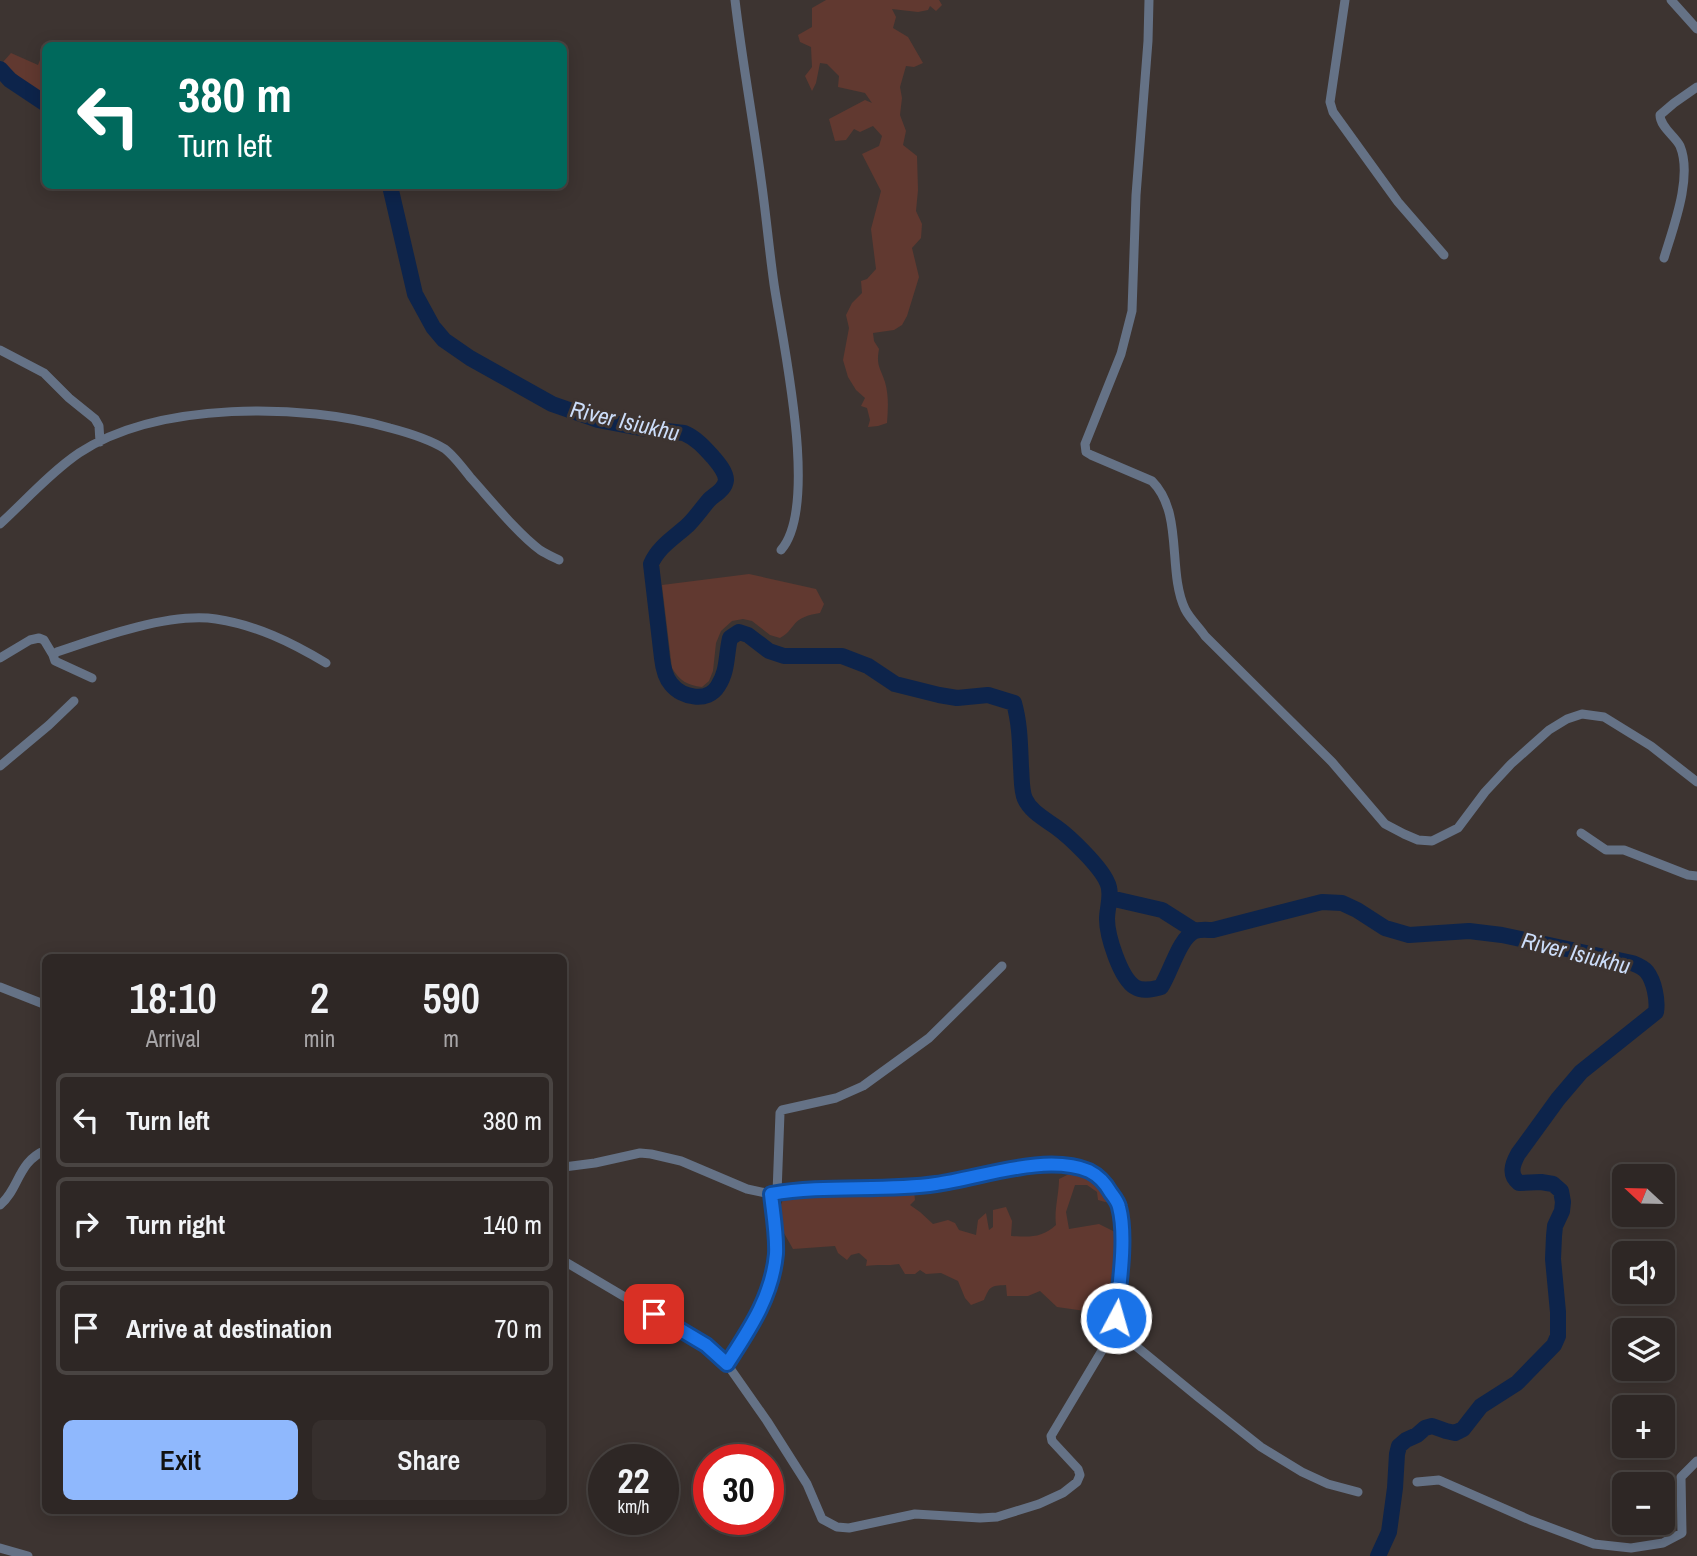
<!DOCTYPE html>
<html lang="en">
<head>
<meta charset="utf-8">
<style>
	:root { --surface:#2e2725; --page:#362f2d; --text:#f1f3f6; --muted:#a7a5a7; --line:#494442; --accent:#8fb8fd }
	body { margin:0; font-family:"Archivo Narrow",sans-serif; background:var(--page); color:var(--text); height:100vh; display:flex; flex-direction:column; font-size:26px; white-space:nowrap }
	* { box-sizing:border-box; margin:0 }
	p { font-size:23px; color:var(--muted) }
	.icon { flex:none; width:38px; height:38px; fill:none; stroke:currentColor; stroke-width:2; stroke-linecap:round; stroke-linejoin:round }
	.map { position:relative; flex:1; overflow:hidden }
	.side { position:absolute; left:42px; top:954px; width:525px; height:560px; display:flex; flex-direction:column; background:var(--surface); border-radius:10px; box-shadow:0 4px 18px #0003,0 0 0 2px var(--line) }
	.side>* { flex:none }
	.guide { position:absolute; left:42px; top:42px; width:525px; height:147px; border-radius:10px; box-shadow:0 4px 18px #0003,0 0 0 2px var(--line); background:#00695c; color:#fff; overflow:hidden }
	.needle { width:46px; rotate:292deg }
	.fabs { position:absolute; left:1612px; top:1164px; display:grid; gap:14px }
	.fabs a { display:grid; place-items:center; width:63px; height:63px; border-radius:10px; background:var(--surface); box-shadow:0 4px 18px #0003,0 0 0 2px var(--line); font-size:35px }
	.speed { position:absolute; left:588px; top:1444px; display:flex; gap:14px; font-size:35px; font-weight:700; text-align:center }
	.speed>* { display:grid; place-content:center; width:91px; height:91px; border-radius:50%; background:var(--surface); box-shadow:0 4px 18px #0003,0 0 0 2px var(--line); line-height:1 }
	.speed small { font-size:18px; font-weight:400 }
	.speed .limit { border:10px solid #d22; background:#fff; color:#111 }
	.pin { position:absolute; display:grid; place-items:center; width:60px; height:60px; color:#fff; margin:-30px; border-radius:14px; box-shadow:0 4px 10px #0006 }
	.me { position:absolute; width:77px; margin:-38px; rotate:6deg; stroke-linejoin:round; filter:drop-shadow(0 0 5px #0008) }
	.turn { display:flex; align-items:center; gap:24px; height:147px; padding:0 21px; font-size:32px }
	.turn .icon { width:91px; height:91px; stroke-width:2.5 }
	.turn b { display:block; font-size:49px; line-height:60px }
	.eta { display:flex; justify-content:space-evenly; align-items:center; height:119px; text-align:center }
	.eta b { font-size:42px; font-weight:600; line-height:49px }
	.cta { display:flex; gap:14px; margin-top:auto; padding:14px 21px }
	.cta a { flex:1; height:80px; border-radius:10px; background:var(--accent); color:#111; font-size:28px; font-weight:600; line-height:80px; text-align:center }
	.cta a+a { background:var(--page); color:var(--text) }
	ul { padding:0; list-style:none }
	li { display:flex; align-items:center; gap:21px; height:94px; margin:0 14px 10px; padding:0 7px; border:4px solid var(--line); border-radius:10px }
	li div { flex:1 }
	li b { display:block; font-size:26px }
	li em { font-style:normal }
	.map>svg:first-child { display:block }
	.green { fill:#613930 }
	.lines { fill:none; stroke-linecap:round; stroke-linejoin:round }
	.river { stroke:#0d244b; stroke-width:16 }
	.street { stroke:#657286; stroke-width:9 }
	.route-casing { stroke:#114b97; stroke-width:18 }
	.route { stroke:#1a73e8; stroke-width:12 }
	.labels { text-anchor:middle; stroke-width:6; stroke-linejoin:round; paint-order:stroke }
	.water-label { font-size:23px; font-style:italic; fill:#ccddf9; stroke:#3d3431 }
</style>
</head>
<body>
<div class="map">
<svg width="1697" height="1556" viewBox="0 0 1697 1556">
	<rect width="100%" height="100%" fill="#3d3431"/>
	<path class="green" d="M826 0H939L942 5 936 11 930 6 928 10 918 12 892 9 896 17 893 28 908 37 923 63 914 67 906 66 900 87 902 98 900 115 906 131 903 145 917 156 918 190 916 211 922 224 921 238 912 248 919 277 907 316 902 325 894 330 873 333 874 341 879 349C876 366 880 367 885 382 889 396 888 409 887 423L878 426 868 427 870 420 867 408 861 406 865 398 856 390 848 377 843 360 849 328 846 315 852 303 862 293 861 281 867 279 876 269 871 229 881 191 862 154 879 146 882 136 873 126 860 132 854 129 846 140 835 141 829 119 865 100 872 103 865 93 838 87 839 76 827 64 820 63 816 83 812 91 805 76 812 67 811 47 800 42 798 35 812 27V8Z
		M45 48V97L32 89 3 62 11 53 38 65Z
		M749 574 816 589 824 604 820 613C809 615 799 617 793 626 788 632 787 634 780 638L770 635 752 621 743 619 732 621 721 631 716 643 713 671 709 681 702 687C687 685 680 681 672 668L662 585Z
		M1073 1172C1094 1180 1099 1183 1109 1203L1098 1200 1097 1192 1087 1185H1075L1066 1212 1069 1229 1099 1224 1115 1232 1119 1286 1111 1312 1106 1314 1057 1307 1040 1291 1028 1296H1007L1006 1285C990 1286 990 1286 984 1300L971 1305 965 1298 958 1281 941 1273 926 1274 920 1270 915 1274H905L899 1264C887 1266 877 1264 866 1266L867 1260 859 1253 851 1255 847 1260 838 1253 835 1246 793 1249 776 1219 783 1199C801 1193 819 1196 837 1195 863 1193 888 1191 914 1191L915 1200 910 1205 920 1212 933 1224 948 1220 955 1223 959 1230 976 1235 978 1220 986 1213 989 1230 993 1227V1210L1006 1207 1012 1221 1011 1236C1030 1237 1042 1238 1056 1225 1054 1209 1059 1195 1059 1179Z"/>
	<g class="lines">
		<path class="river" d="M0 69 10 80 46 104
			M390 186 415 294 433 327 444 340 470 358 552 404 598 420 640 428 684 433C696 438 704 447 713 457 718 463 726 472 726 480 725 490 715 494 709 500 702 508 696 517 688 525 675 537 658 547 651 564L662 658C663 667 665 677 671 684 682 698 708 703 718 686 728 671 726 655 730 638L739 632 748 635 769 651 784 656H842L868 666 895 684 939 695 957 698 988 695 1014 703C1020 724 1020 745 1021 767 1022 777 1021 790 1025 799 1031 812 1045 819 1056 827 1070 837 1100 866 1107 882 1113 893 1107 907 1107 919 1107 935 1120 978 1135 987 1143 992 1153 989 1161 987 1171 972 1179 938 1195 931 1200 929 1208 930 1213 930L1322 902 1342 903 1357 910 1385 928 1409 935 1469 931 1502 935 1632 963C1637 965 1643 967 1647 972 1654 981 1658 1000 1656 1012L1581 1072 1558 1099 1518 1154C1512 1165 1509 1175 1519 1183L1541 1182 1553 1184 1561 1191 1563 1202 1562 1211 1555 1226 1554 1236 1553 1259 1558 1312V1336L1554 1345 1517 1383 1481 1406 1463 1429 1455 1433 1446 1431 1432 1426 1425 1428 1417 1435 1406 1440 1399 1446 1397 1454 1395 1488 1389 1532 1378 1556
			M1110 898 1162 910 1195 931"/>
		<path class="street" d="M735 0C742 60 753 119 761 179 766 214 769 249 774 284 782 340 820 506 781 550
			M1149 0 1148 41 1136 195 1132 311 1121 354 1085 444 1086 452 1091 455 1152 481C1184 513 1167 571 1185 609 1190 619 1199 627 1205 636L1332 762 1385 824 1404 834 1418 840 1432 841 1458 828 1485 792 1511 764 1549 730 1567 719 1582 714 1604 717 1651 746 1697 782
			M1345 0 1330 102 1333 112 1398 202 1444 255
			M1671 0 1697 29
			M1664 258C1673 228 1693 177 1680 146 1675 136 1660 127 1660 115L1674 103 1697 87
			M0 350 44 373 69 398 95 419 99 426 100 442
			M0 524C25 501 51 472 79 453 158 401 303 403 390 428 409 433 429 439 445 449 454 456 463 468 470 477 490 499 517 533 540 550 546 554 553 557 559 560
			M0 658 30 640 39 638 44 640 53 655
			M92 678 55 661 53 655 57 652C100 637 171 612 216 619 256 625 291 642 326 663
			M0 766 49 725 74 701
			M1581 833 1606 850H1624L1688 875 1697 876
			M0 987 46 1005
			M564 1167 595 1163 640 1153 651 1154 681 1161 747 1189 771 1194 803 1190 935 1184 1010 1169 1043 1166H1070L1090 1172 1105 1183 1119 1205 1122 1237 1116 1327 1120 1333 1198 1397 1261 1447 1302 1472 1328 1484 1358 1492
			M777 1193 780 1113 782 1110 836 1098 863 1086 929 1038 1002 966
			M0 1205C20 1188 17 1162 46 1150
			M564 1261 706 1345 727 1364 767 1421 807 1484 822 1519 837 1527 849 1528 915 1514 980 1518 997 1517 1039 1504 1063 1493 1077 1482 1080 1475 1078 1469 1052 1441 1051 1436 1116 1327
			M727 1364C749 1330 772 1297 776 1254 777 1235 773 1213 771 1194
			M1417 1482 1439 1480 1530 1520 1594 1544 1631 1548 1663 1543 1682 1533 1681 1477 1697 1461
			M0 1548 28 1556"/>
	</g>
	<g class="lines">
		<g class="route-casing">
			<path id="route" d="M654 1314 706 1345 727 1364C749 1330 772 1297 776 1254 777 1235 773 1213 771 1194 826 1184 882 1192 936 1184 981 1178 1045 1153 1089 1171 1099 1176 1106 1184 1111 1193 1114 1197 1118 1202 1119 1207 1127 1237 1119 1287 1116 1318"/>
		</g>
		<use href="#route" class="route"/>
	</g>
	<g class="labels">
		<g class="water-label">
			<text transform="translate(625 421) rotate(13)" y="8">River Isiukhu</text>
			<text transform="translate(1576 953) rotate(14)" y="8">River Isiukhu</text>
		</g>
	</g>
</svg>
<div class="fabs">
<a><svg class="needle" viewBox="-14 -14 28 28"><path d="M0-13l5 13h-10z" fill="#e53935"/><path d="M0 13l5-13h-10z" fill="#a7a5a7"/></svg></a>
<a><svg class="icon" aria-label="sound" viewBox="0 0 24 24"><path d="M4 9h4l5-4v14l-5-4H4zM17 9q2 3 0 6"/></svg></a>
<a><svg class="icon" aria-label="layers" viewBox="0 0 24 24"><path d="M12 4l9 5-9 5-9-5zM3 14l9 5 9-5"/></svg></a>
<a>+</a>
<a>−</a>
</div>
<div class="speed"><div>22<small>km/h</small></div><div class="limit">30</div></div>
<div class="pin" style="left:654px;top:1314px;background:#d93025"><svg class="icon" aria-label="arrive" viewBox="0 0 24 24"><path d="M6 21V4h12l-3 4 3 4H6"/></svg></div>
<svg class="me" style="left:1116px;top:1318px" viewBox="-20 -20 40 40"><circle r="17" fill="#1a73e8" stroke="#fff" stroke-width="3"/><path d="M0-11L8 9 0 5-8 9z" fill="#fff"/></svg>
<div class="guide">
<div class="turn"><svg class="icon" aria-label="left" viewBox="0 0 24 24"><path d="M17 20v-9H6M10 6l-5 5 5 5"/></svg><div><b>380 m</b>Turn left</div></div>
</div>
<section class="side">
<div class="eta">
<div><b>18:10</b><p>Arrival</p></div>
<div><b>2</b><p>min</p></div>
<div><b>590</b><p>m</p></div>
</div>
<ul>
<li><svg class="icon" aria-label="left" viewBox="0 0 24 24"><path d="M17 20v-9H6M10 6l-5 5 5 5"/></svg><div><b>Turn left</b></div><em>380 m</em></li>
<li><svg class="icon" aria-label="right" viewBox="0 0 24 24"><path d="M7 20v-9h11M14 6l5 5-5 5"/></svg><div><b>Turn right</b></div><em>140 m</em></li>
<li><svg class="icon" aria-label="arrive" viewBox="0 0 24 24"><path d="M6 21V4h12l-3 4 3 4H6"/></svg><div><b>Arrive at destination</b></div><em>70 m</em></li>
</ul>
<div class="cta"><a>Exit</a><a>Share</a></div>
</section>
</div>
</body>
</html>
